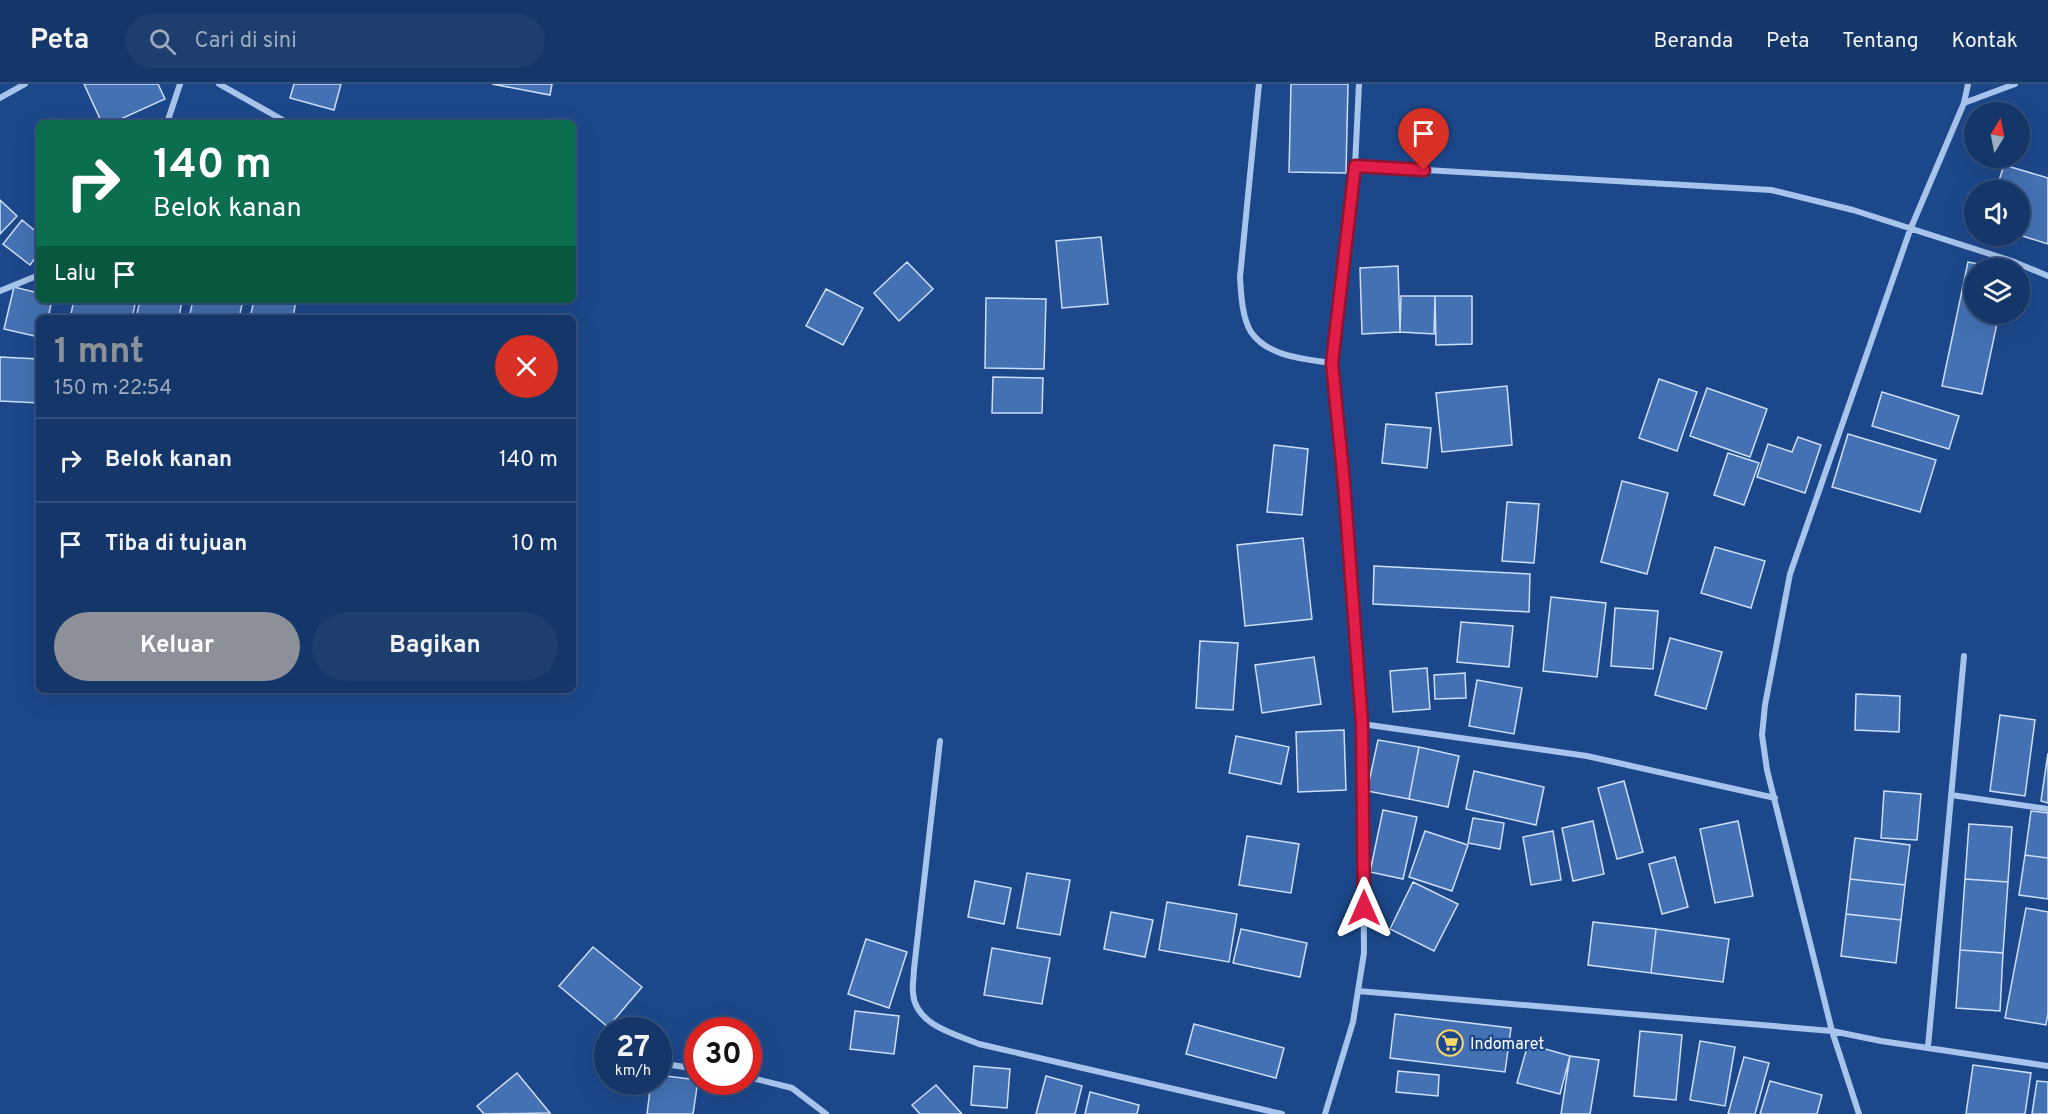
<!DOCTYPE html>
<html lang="id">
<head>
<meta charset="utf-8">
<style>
	:root { --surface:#153668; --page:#1e3e6e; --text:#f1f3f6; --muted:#9dabc0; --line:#34507c; --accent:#8c9099 }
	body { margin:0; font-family:Overpass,sans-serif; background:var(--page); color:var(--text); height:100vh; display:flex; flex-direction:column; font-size:22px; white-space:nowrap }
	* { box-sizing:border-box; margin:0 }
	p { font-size:20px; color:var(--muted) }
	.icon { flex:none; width:33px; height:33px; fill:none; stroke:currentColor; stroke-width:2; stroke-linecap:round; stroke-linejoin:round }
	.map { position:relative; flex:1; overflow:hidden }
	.sheet { position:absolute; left:36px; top:231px; width:540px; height:378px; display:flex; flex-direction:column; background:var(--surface); border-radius:9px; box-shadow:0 6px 24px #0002,0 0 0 2px var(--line) }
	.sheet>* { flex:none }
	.top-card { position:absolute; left:36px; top:36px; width:540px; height:183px; border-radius:9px; box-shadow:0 6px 24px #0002,0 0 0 2px var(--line); background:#0b6e4f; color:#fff; overflow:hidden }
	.needle { width:39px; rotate:10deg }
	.tools { position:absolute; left:1964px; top:18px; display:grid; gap:12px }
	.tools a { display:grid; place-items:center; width:66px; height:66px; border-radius:50%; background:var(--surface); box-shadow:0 6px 24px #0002,0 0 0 2px var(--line); font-size:30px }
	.speed { position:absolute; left:594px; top:933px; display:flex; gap:12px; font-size:30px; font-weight:700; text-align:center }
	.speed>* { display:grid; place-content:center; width:78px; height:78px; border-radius:50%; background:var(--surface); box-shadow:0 6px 24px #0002,0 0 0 2px var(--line); line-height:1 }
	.speed small { font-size:15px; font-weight:400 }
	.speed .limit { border:9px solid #d22; background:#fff; color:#111 }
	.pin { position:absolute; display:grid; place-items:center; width:51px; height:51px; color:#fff; margin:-62px -26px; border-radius:50% 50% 50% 0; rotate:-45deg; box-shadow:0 0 6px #0007 }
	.pin .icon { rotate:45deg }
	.me { position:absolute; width:66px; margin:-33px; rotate:0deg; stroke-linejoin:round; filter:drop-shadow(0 0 4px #0008) }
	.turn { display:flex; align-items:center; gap:21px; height:126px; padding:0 18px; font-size:27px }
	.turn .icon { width:78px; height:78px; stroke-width:2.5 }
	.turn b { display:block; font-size:42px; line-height:51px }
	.then { display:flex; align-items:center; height:57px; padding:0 18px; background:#0003; gap:12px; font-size:22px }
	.round { display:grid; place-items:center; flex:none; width:63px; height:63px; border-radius:32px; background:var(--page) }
	.summary { display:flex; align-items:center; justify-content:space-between; height:102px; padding:0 18px }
	h1 { font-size:36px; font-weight:700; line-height:45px; color:var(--accent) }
	.cta { display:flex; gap:12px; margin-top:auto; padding:12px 18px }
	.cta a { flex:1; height:69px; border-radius:36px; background:var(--accent); color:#fff; font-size:24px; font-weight:700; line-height:69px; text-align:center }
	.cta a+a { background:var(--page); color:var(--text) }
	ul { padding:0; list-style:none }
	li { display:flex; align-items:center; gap:18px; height:84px; padding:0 18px; border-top:2px solid var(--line) }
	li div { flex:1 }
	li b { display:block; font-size:22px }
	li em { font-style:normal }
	header { display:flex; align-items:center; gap:36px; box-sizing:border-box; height:84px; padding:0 30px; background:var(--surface); border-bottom:2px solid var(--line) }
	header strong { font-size:28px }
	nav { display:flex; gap:33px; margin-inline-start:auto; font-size:21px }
	.search { width:420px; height:54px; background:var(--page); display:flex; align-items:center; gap:15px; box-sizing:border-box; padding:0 21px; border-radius:33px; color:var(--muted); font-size:22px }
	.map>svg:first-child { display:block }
	.building { fill:#4471b3; stroke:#ccdff9; stroke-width:1.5 }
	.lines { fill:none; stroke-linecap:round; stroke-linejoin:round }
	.street { stroke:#a7c4ec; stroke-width:6 }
	.route-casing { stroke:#92132f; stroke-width:15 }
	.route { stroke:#e11d48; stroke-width:10 }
	.labels { text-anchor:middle; stroke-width:4.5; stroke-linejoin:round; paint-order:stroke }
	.poi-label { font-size:16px; fill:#fff; stroke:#1c488b; text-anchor:start }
</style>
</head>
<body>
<header>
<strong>Peta</strong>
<div class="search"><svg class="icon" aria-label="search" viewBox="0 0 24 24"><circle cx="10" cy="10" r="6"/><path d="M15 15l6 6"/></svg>Cari di sini</div>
<nav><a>Beranda</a><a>Peta</a><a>Tentang</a><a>Kontak</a></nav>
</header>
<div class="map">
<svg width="2048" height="1030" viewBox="0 0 2048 1030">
	<rect width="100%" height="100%" fill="#1c488b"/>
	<path class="building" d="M84 0H158L165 15 112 39H102Z
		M294 0H341L334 26 290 14Z
		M492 0H552L550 11Z
		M1291 0H1348L1346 89 1289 88Z
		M2004 81 2048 94V160L2019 151V106H1996Z
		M0 116 17 132 0 150Z
		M22 136 39 150V169L30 181 3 160Z
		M1101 153 1108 220 1062 224 1056 157Z
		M907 178 933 205 899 237 874 209Z
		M1968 178 1999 184H1974V230H1999L1982 310 1942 302Z
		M1398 182 1400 248 1362 250 1360 184Z
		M14 203 39 209V216H52L48 234H39V253L4 245Z
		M826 205 863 224 843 261 806 242Z
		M1401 212H1435L1434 250 1400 248Z
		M1435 212H1472V260L1436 261Z
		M986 214 1046 215 1044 285 985 284Z
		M74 216H136L132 234H70Z
		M140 216H182L179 234H136Z
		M193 216H243L239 234H189Z
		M254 216H296L293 234H250Z
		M0 273 39 275V319L0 317Z
		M993 293 1043 294 1042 329H992Z
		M1659 295 1697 308 1677 367 1639 354Z
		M1507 302 1512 361 1442 368 1436 309Z
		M1707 304 1767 325 1750 373 1690 352Z
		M1882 308 1959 332 1949 365 1872 342Z
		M1386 340 1431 344 1427 384 1382 379Z
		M1848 350 1936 376 1920 428 1832 403Z
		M1798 353 1821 361 1805 409 1757 393 1768 360 1792 368Z
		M1274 361 1308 365 1302 431 1267 428Z
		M1728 369 1759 379 1744 421 1714 411Z
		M1622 397 1668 409 1647 490 1601 478Z
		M1507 418 1539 420 1534 479 1502 477Z
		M1303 454 1312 535 1245 542 1237 461Z
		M1715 463 1765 477 1751 524 1701 509Z
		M1374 482 1530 490 1529 528 1373 520Z
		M1551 513 1606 519 1597 593 1543 587Z
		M1615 524 1658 527 1653 585 1611 582Z
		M1461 538 1513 542 1509 583 1457 578Z
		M1670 554 1722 568 1706 625 1655 611Z
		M1200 557 1238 559 1233 626 1196 624Z
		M1314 573 1321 620 1262 629 1255 581Z
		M1427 584 1430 625 1393 628 1390 587Z
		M1465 589 1466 614 1435 615 1434 591Z
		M1477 596 1522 604 1514 650 1469 642Z
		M1856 610 1900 612 1899 648 1855 646Z
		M2000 631 2035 636 2025 712 1990 707Z
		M1344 646 1346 706 1298 708 1296 648Z
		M1236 652 1289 663 1281 700 1229 689Z
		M1378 656 1419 663 1409 715 1367 707Z
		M1419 663 1459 672 1448 723 1409 715Z
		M2048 669V719L2041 717Z
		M1474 687 1544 703 1536 741 1466 725Z
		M1624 697 1643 768 1617 775 1598 704Z
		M1884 707 1921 710 1917 756 1881 754Z
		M1383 726 1417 733 1403 795 1370 788Z
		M2031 727 2048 729V774L2025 771Z
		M1473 734 1504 739 1500 765 1468 759Z
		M1593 737 1604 790 1573 797 1562 744Z
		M1738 737 1753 812 1715 819 1700 745Z
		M1969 740 2012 743 2008 798 1965 795Z
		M1425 747 1468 761 1452 807 1409 793Z
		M1553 747 1561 796 1531 801 1523 753Z
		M1247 752 1299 760 1291 809 1239 801Z
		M1855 754 1910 761 1905 801 1850 795Z
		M2025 771 2048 774V815L2019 811Z
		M1675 773 1688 823 1662 830 1649 780Z
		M1027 789 1070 796 1060 851 1017 844Z
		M1850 795 1905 801 1901 836 1846 830Z
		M1965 795 2008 798 2003 869 1960 866Z
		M975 797 1011 804 1004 840 968 833Z
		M1413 798 1458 820 1434 867 1390 845Z
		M1167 818 1237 830 1229 878 1159 866Z
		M2026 824 2048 828V929L2046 941 2005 934Z
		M1111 828 1153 836 1145 873 1104 865Z
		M1846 830 1901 836 1896 879 1841 872Z
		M1593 838 1656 845 1651 889 1588 881Z
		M1241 845 1307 859 1300 893 1233 879Z
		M1656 845 1729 855 1723 898 1651 889Z
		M866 855 907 868 889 924 848 910Z
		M593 863 642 903 608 943 559 902Z
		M992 864 1050 874 1042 920 984 911Z
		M1960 866 2003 869 2000 927 1956 924Z
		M855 927 899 932 894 970 850 965Z
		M1395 930 1511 944 1505 988 1390 974Z
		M1194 940 1284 964 1276 994 1186 970Z
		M1640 947 1682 951 1676 1016 1634 1012Z
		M1700 957 1735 963 1725 1022 1690 1016Z
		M1528 960 1570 972 1560 1010 1517 999Z
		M1570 972 1599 976 1590 1030H1561Z
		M1744 973 1769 979 1755 1030H1728Z
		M1973 981 2031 989 2025 1030H1966Z
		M974 982 1010 985 1007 1024 971 1021Z
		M1398 987 1439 991 1438 1012 1396 1008Z
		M517 989 550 1029 484 1030 477 1022Z
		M658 991 698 996 693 1030H647L651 998H658Z
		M1046 992 1082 1002 1075 1030H1036Z
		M1770 997 1822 1011 1817 1030H1760Z
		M2037 997 2048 998V1030H2032Z
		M936 1001 962 1030H920L912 1021Z
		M1090 1008 1139 1021 1137 1030H1085Z"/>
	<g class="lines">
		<path class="street" d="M219 0 288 39
			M1259 0 1240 193C1241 209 1242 234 1251 248 1268 273 1305 275 1332 279
			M0 14 25 0
			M1964 19 2015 0
			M167 39 180 0
			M1355 82 1771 106 1853 126 2012 177 2048 192
			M0 207 39 191
			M1362 640 1587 672 1775 714
			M940 657 914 885C914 893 912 901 913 909 915 941 955 950 979 960L1282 1030
			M1951 711 2048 725
			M1358 907 1832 947 1881 957 2048 982
			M1928 963 1964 572
			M658 979 698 985
			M748 993 792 1004 826 1030
			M1325 1030 1353 938 1364 869 1362 640 1344 400 1332 279 1355 82 1359 0
			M1859 1030 1832 947 1767 686 1762 651 1765 621 1790 490 1910 146 1964 19 1968 0"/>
	</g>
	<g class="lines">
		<g class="route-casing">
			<path id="route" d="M1364 824 1362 640 1344 399 1332 279 1355 82 1424 86"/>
		</g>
		<use href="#route" class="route"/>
	</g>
	<defs>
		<g id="supermarket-ring" transform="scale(1.35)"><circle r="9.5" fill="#1c488b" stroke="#fdd765" stroke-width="1.5"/><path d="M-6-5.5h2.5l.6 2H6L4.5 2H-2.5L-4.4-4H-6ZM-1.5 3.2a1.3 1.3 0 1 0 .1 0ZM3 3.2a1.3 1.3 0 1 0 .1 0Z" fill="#fdd765"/></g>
	</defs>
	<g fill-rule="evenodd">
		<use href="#supermarket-ring" x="1450" y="959"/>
	</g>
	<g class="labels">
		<g class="poi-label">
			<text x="1470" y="965">Indomaret</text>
		</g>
	</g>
</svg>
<div class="tools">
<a><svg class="needle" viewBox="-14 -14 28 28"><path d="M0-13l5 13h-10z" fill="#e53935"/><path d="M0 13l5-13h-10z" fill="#9dabc0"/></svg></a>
<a><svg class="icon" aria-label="sound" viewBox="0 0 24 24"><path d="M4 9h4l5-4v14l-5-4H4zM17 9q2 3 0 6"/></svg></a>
<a><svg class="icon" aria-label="layers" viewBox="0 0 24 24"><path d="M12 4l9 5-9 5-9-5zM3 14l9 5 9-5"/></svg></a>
</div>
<div class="speed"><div>27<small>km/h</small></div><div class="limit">30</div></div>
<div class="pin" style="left:1424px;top:86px;background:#d93025"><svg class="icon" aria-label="arrive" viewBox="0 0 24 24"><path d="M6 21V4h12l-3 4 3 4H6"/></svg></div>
<svg class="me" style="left:1364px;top:824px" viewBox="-20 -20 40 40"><path d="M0-17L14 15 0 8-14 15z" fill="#e11d48" stroke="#fff" stroke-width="4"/></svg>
<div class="top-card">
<div class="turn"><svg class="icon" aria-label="right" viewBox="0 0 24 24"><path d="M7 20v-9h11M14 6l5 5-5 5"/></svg><div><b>140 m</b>Belok kanan</div></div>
<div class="then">Lalu<svg class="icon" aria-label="arrive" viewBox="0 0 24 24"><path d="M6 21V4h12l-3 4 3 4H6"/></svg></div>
</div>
<section class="sheet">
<div class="summary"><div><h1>1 mnt</h1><p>150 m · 22:54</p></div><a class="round" style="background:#d93025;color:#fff"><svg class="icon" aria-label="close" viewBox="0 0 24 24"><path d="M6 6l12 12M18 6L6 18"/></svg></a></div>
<ul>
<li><svg class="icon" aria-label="right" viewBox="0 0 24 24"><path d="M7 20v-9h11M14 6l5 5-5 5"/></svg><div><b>Belok kanan</b></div><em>140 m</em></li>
<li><svg class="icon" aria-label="arrive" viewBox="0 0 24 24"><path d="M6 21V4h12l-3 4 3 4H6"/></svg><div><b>Tiba di tujuan</b></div><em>10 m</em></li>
</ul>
<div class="cta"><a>Keluar</a><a>Bagikan</a></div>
</section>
</div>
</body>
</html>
